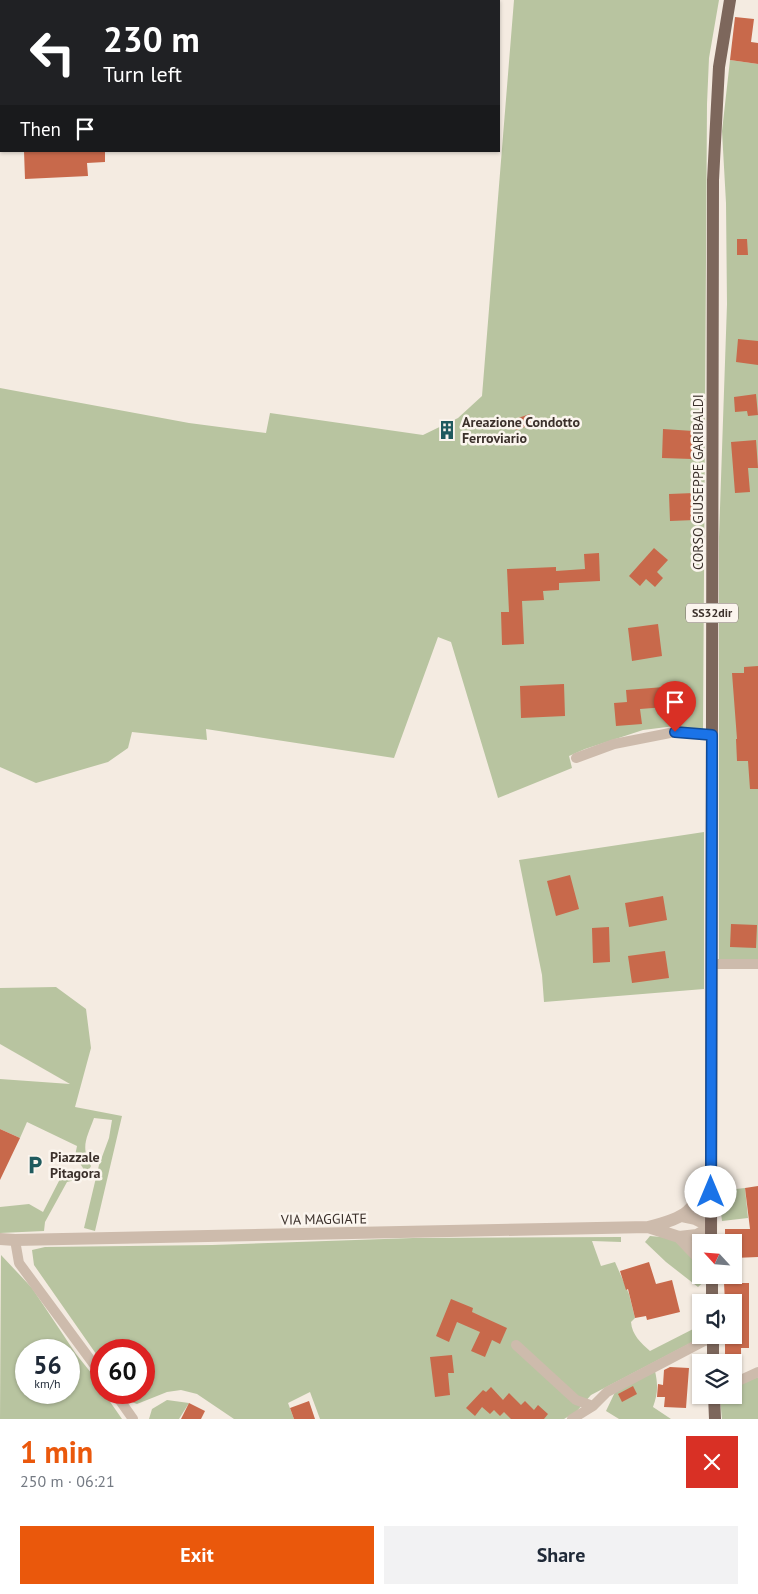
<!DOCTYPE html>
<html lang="en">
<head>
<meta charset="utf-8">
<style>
	:root { --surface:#fff; --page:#f2f2f3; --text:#1f2937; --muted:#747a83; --accent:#ea580c }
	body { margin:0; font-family:"PT Sans",sans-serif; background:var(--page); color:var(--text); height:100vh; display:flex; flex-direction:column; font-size:19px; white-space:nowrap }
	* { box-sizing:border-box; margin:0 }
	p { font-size:16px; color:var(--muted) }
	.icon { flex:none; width:28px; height:28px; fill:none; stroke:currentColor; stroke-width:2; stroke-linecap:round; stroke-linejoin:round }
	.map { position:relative; height:1419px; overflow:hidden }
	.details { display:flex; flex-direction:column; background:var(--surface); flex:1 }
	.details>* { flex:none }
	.guide { position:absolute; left:0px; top:0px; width:500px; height:152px; box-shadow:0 1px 4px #0004; background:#202124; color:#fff; overflow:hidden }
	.needle { width:32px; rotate:296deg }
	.fabs { position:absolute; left:692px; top:1234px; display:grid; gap:10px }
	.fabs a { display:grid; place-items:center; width:50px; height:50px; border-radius:0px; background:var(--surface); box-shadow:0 1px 4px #0004; font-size:25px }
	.speed { position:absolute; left:15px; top:1339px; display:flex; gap:10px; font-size:25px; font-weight:700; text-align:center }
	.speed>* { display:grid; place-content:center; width:65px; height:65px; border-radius:50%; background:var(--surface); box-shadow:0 1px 4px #0004; line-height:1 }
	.speed small { font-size:12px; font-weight:400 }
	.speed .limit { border:8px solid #d22; background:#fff; color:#111 }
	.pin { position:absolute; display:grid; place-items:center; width:42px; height:42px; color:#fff; margin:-51px -21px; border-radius:50% 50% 50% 0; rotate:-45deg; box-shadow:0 0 5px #0007 }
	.pin .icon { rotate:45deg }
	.me { position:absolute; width:55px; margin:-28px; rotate:0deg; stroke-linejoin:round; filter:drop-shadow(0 0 4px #0008) }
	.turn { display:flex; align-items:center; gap:18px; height:105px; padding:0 20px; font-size:22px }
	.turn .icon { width:65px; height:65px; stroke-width:2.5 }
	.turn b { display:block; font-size:35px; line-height:42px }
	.then { display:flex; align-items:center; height:48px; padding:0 20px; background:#0003; gap:10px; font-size:19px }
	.round { display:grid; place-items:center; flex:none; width:52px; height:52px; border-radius:0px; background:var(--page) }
	.overview { display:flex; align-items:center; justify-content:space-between; height:85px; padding:0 20px }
	h1 { font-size:30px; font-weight:800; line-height:38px; color:var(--accent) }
	.cta { display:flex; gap:10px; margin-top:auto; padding:10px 20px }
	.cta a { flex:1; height:58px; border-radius:0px; background:var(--accent); color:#fff; font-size:20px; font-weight:800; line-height:58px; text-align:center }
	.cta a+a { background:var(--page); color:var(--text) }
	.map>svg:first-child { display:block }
	.green { fill:#b8c4a0; fill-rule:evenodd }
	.building { fill:#c8694b }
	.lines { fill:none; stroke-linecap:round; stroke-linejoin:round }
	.minor { stroke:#cdbbac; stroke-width:10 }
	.tertiary { stroke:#cdbbac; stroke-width:12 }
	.primary { stroke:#7d675c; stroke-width:12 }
	.route-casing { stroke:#114b97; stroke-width:12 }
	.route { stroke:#1a73e8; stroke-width:9 }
	.labels { text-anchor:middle; stroke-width:5; stroke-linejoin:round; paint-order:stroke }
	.shield { fill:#fbf5ee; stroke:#756b66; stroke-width:1 }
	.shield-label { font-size:12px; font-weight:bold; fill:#3b302b }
	.poi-label { font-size:14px; font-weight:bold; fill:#3b302b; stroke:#fbf5ee; text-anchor:start }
	.street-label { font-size:14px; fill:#3b302b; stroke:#fbf5ee }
</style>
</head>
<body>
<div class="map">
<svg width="758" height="1419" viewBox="0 0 758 1419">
	<rect width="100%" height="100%" fill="#f4ebe1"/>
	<path class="green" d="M514 0H719L709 58 707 104 703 730 675 726 643 730 585 749 569 756 572 768 498 798 451 642 438 637 394 758 206 729 207 740 132 732 128 748 108 762 36 783 0 767V388L189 423 266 433 270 413 423 435 458 418 482 396Z
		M730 60 758 64V959H719V537L727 304 726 203 722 131Z
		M704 832V989L544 1002 542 975 519 860Z
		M56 987 86 1009 91 1048 75 1107 122 1116 95 1231 84 1228 99 1165 109 1138 112 1120 94 1118C87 1138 80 1146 91 1166L87 1174 75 1156 77 1146 27 1122 20 1138 0 1129V1079L70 1084 0 1044V988Z
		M70 1174 79 1179 67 1182 45 1222 44 1231 0 1233V1207L29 1204 43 1212 61 1177Z
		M745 1188 748 1218 722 1221 718 1191Z
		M650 1236 672 1238 701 1265V1275H704L706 1280 698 1287 666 1262 645 1242Z
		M621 1237V1242L592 1241 601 1266 615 1262 629 1294 635 1318 631 1322C632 1335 641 1343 650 1351L701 1325V1335L704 1336 591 1395 576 1412 564 1419H320L310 1392 288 1403 294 1419H234L197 1394 181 1390 167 1392 137 1404 129 1401 123 1393 144 1392V1350H101V1361L34 1265 32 1250 45 1247 212 1245 413 1238Z
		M1 1255 32 1288 76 1354 96 1379 101 1388V1392L104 1393 122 1419H0ZM26 1350H69V1392H26Z
		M655 1371C658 1384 658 1394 653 1407L671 1419H619L606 1411 616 1390Z
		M758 1377V1419H722L720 1399 724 1395H734V1387Z
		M167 1400 189 1403 179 1419H149L152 1409Z"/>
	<path class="building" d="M735 17 754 19 751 42 758 43V64L730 60Z
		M24 151H105V162L87 163 88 176 25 179Z
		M737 239H747L748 255H737Z
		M738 339 758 341V365L736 362Z
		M756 394 758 415 748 416 747 411 735 412 734 397Z
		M530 414 534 424 516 430 512 420Z
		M663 429 693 431 692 459 662 458Z
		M756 440 758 468H748L750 492 735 493 731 442Z
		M694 493 695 520 670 521 669 494Z
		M654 548 668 560 657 572 663 578 655 587 646 579 640 586 629 576Z
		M599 553 600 581 559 583V590L543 591 544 600 522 601 524 644 502 645 501 612H509L507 569 556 567V571L585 569 584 554Z
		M658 624 662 656 632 661 628 628Z
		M758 666V789H750L748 761H737L736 739H737L732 673H744V667Z
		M564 684 565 716 521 718 520 686Z
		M664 687 666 707 640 709 642 724 616 726 614 703 627 702 626 690Z
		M570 875 579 909 556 916 547 881Z
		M663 896 667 920 629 927 625 903Z
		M731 924 757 925 756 948 730 947Z
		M609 927 610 962 593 963 592 928Z
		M665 951 669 978 632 983 628 956Z
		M0 1129 20 1138 0 1180Z
		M758 1186V1257L734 1258V1242H725V1229H750L745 1188Z
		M649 1262 656 1284 672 1280 680 1312 647 1320 646 1316 635 1318 628 1289 626 1290 620 1271Z
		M724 1283H749V1348H741V1362H725V1335H734V1302H725Z
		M451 1299 473 1308 472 1312 507 1328 500 1344 492 1340 485 1357 471 1351 480 1332 457 1322 449 1342 436 1336Z
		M452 1355 454 1373H448L450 1395 435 1397 430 1357Z
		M670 1367 689 1368 686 1408 664 1407 665 1397H657L658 1384 663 1385 664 1370Z
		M633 1386 637 1394 622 1402 618 1394Z
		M491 1387 503 1400 509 1393 521 1405 525 1401 534 1410 538 1405 548 1414 544 1419H511L504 1412 500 1416 494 1410 490 1414 482 1407 475 1416 466 1408 483 1390 486 1392Z
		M309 1401 315 1419H294L290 1408Z
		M189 1403 205 1411 201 1419H181Z"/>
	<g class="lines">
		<path class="minor" d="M576 758 614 744 675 732 712 735
			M712 964H758
			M15 1240 19 1263 101 1374
			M516 1345 576 1400 593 1406
			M734 1383 758 1372
			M114 1392 133 1419
			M572 1419 593 1406 607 1392 704 1341 713 1340"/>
		<path class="tertiary" d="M681 1216 695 1219 711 1227
			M648 1227 679 1237 701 1260
			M679 1237 697 1235 711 1227
			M0 1239 15 1240 648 1227C690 1217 692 1211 711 1174"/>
		<path class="primary" d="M711 1242 713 180 719 67 730 0
			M712 1275V1302
			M713 1335V1362
			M714 1395 715 1419"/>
	</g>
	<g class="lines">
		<g class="route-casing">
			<path id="route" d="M675 732 712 735 711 1192"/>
		</g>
		<use href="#route" class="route"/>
	</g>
	<defs>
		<g id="building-bare" transform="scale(1.5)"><path d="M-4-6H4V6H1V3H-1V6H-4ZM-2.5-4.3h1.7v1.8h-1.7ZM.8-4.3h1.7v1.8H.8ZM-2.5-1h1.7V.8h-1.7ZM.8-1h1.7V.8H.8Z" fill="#1f5a5e" stroke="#fbf5ee" stroke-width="2.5" paint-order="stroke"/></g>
		<g id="parking-bare" transform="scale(1.5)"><path d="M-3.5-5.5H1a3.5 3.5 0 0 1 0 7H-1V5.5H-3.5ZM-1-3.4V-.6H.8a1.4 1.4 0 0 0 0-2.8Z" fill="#1f5a5e" stroke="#fbf5ee" stroke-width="2.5" paint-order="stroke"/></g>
	</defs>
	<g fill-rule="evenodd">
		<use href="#building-bare" x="447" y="430"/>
		<use href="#parking-bare" x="35" y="1165"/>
	</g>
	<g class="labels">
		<rect class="shield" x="686" y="603.5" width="52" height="19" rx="4"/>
		<g class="shield-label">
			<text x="712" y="617">SS32dir</text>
		</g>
		<g class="poi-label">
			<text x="462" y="427">Areazione Condotto<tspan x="462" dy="16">Ferroviario</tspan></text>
			<text x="50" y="1162">Piazzale<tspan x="50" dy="16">Pitagora</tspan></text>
		</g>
		<g class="street-label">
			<text transform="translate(698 482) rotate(-90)" y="5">CORSO GIUSEPPE GARIBALDI</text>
			<text transform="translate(324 1219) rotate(-1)" y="5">VIA MAGGIATE</text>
		</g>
	</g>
</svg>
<div class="fabs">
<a><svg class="needle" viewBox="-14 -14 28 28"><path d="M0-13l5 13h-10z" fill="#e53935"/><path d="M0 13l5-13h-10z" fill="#747a83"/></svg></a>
<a><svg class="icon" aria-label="sound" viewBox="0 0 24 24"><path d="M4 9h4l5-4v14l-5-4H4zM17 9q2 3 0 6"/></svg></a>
<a><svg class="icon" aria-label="layers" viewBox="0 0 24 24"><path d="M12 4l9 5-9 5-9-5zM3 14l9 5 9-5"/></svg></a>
</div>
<div class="speed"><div>56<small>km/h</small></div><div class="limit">60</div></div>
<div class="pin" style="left:675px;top:732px;background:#d93025"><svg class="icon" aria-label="arrive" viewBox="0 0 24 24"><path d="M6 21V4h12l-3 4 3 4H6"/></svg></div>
<svg class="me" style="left:711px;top:1192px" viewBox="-20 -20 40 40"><circle r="19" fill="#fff"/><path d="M0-13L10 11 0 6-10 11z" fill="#1a73e8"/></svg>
<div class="guide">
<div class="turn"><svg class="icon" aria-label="left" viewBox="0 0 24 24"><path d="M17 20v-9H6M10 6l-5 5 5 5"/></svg><div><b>230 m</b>Turn left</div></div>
<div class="then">Then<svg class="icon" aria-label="arrive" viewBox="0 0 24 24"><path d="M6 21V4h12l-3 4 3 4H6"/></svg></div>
</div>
</div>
<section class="details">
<div class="overview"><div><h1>1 min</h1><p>250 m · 06:21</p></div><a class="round" style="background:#d93025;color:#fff"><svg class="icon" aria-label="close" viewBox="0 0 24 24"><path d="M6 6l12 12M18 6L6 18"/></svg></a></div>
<div class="cta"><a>Exit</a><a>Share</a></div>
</section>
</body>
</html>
